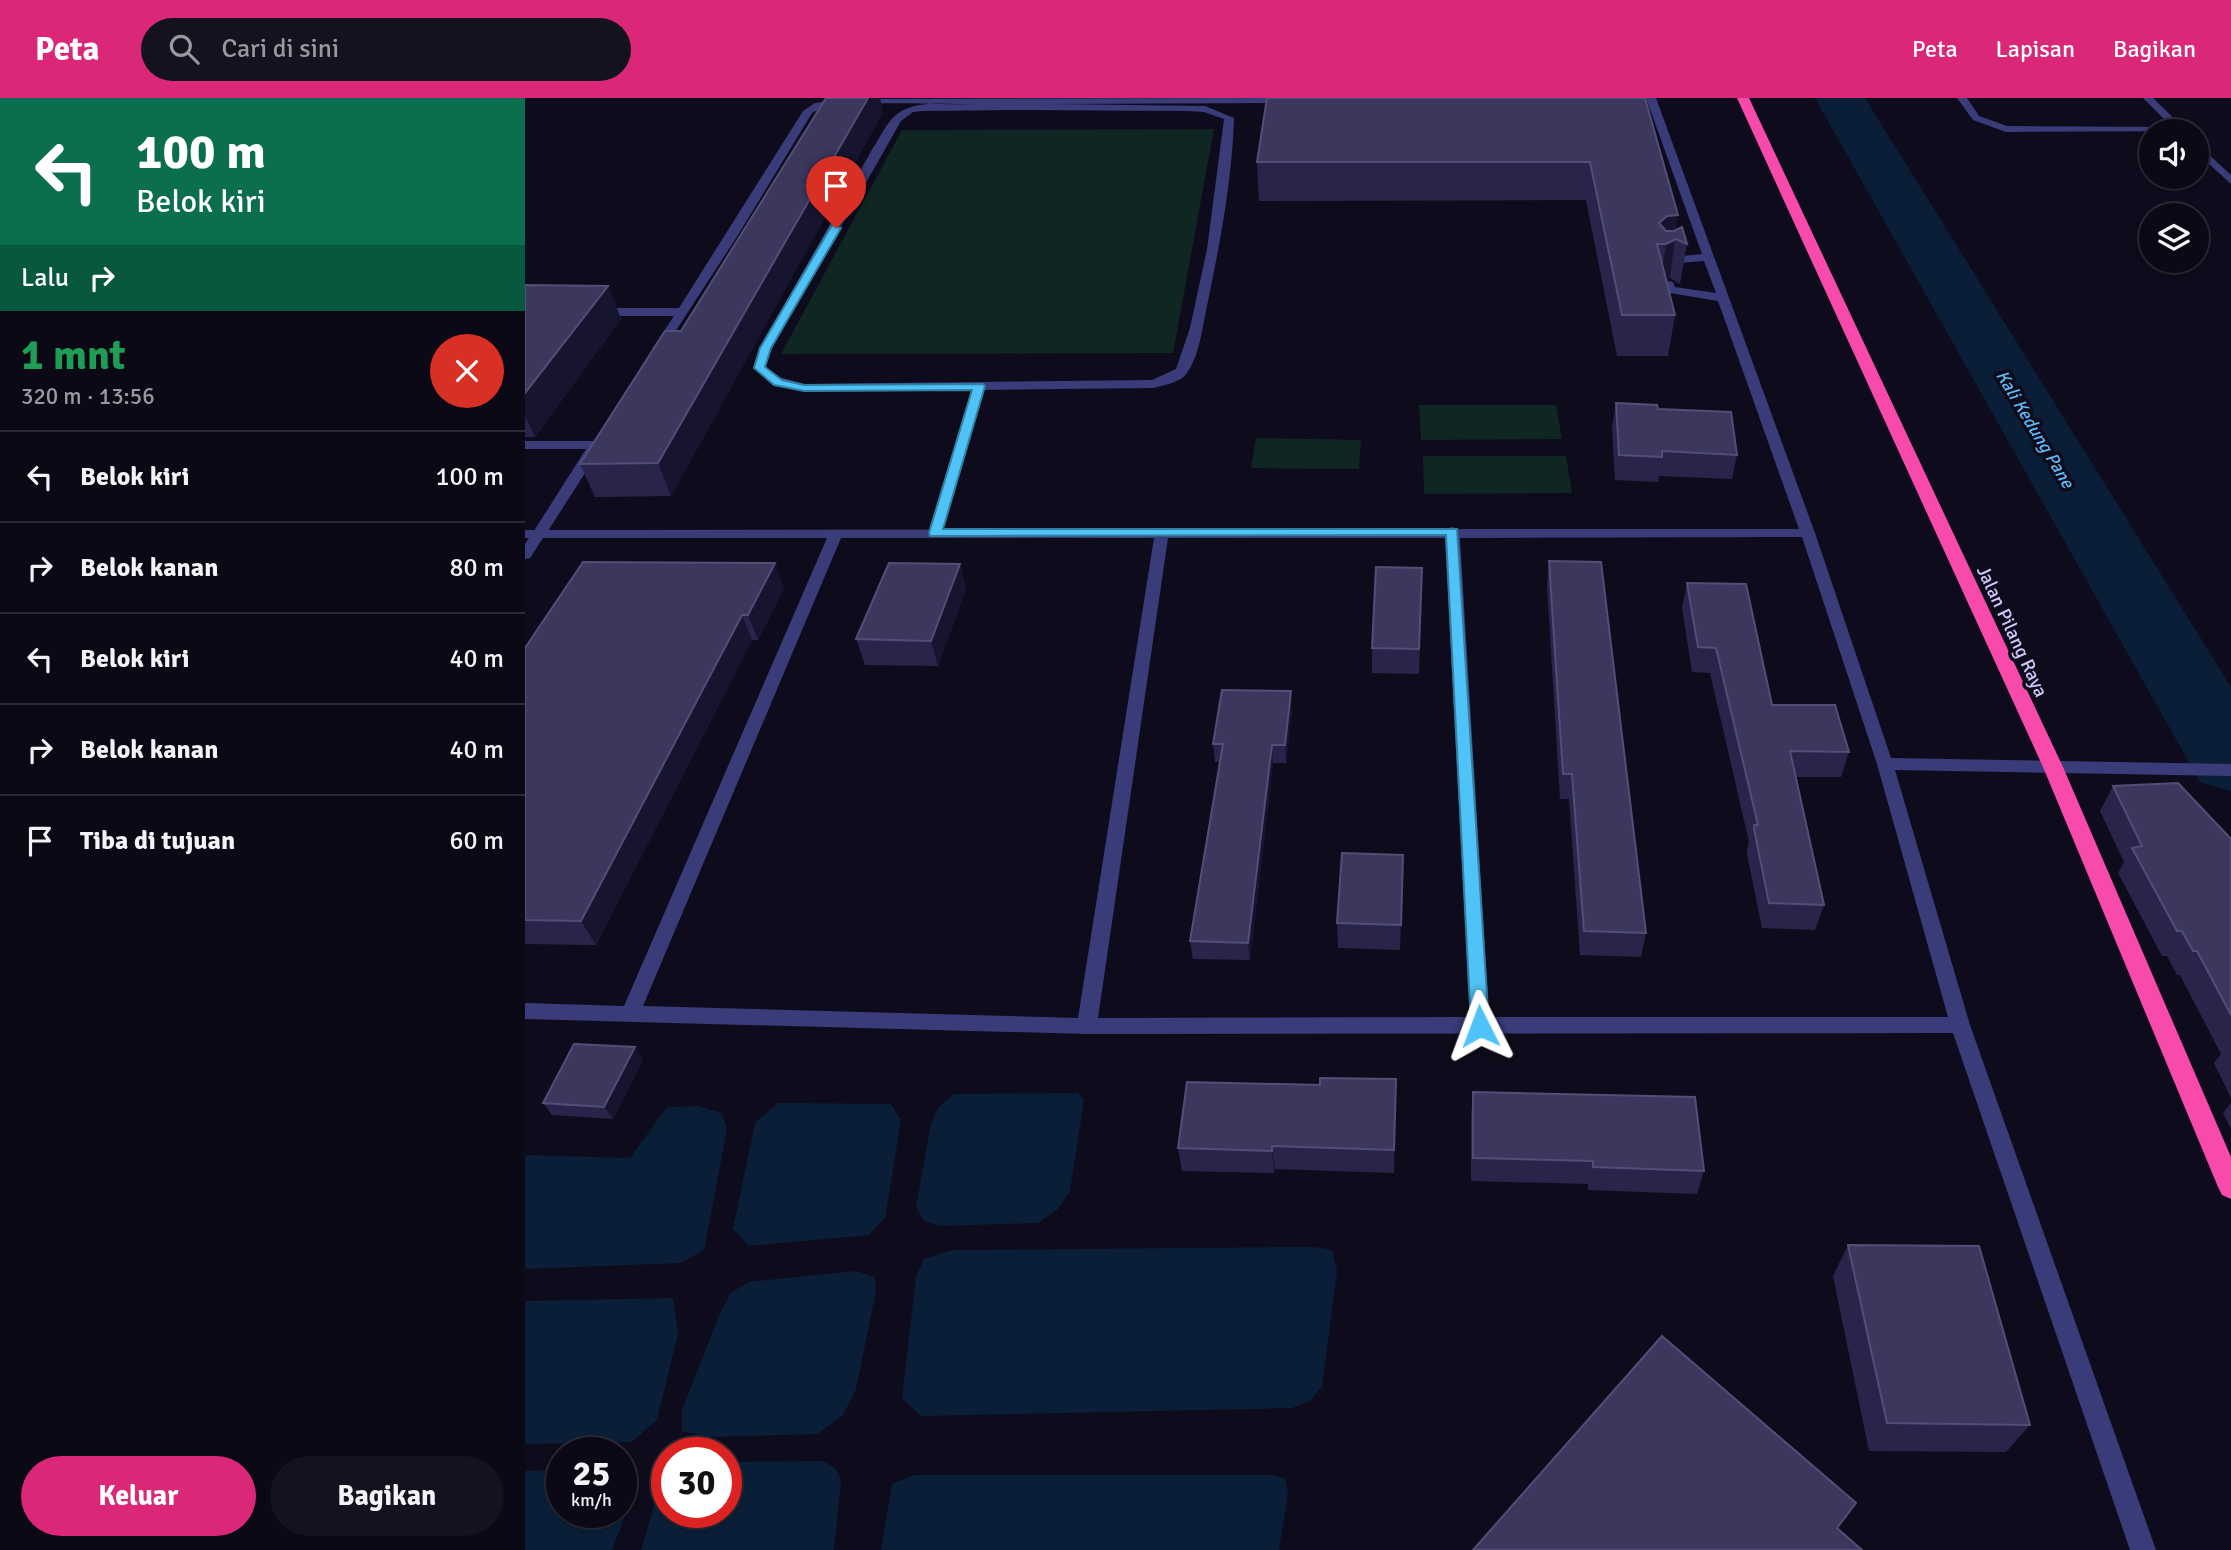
<!DOCTYPE html>
<html lang="id">
<head>
<meta charset="utf-8">
<style>
	:root { --surface:#0a0915; --page:#13121e; --text:#f1f3f6; --muted:#999aa0; --line:#2a2a34; --accent:#db2777 }
	body { margin:0; font-family:Signika,sans-serif; background:var(--page); color:var(--text); height:100vh; display:flex; flex-direction:column; font-size:26px; white-space:nowrap }
	* { box-sizing:border-box; margin:0 }
	p { font-size:23px; color:var(--muted) }
	.icon { flex:none; width:38px; height:38px; fill:none; stroke:currentColor; stroke-width:2; stroke-linecap:round; stroke-linejoin:round }
	.map { position:relative; flex:1; overflow:hidden }
	.details { display:flex; flex-direction:column; background:var(--surface); width:525px }
	.details>* { flex:none }
	.top-card { background:#0b6e4f; color:#fff; overflow:hidden }
	.tools { position:absolute; left:1614px; top:21px; display:grid; gap:14px }
	.tools a { display:grid; place-items:center; width:70px; height:70px; border-radius:50%; background:var(--surface); box-shadow:0 2px 5px #0004,0 0 0 2px var(--line); font-size:35px }
	.speed { position:absolute; left:21px; top:1339px; display:flex; gap:14px; font-size:35px; font-weight:700; text-align:center }
	.speed>* { display:grid; place-content:center; width:91px; height:91px; border-radius:50%; background:var(--surface); box-shadow:0 2px 5px #0004,0 0 0 2px var(--line); line-height:1 }
	.speed small { font-size:18px; font-weight:400 }
	.speed .limit { border:10px solid #d22; background:#fff; color:#111 }
	.pin { position:absolute; display:grid; place-items:center; width:60px; height:60px; color:#fff; margin:-72px -30px; border-radius:50% 50% 50% 0; rotate:-45deg; box-shadow:0 0 7px #0007 }
	.pin .icon { rotate:45deg }
	.me { position:absolute; width:77px; margin:-38px; rotate:357deg; stroke-linejoin:round; filter:drop-shadow(0 0 5px #0008) }
	.turn { display:flex; align-items:center; gap:24px; height:147px; padding:0 21px; font-size:32px }
	.turn .icon { width:91px; height:91px; stroke-width:2.5 }
	.turn b { display:block; font-size:49px; line-height:60px }
	.then { display:flex; align-items:center; height:66px; padding:0 21px; background:#0003; gap:14px; font-size:26px }
	.round { display:grid; place-items:center; flex:none; width:74px; height:74px; border-radius:37px; background:var(--page) }
	.overview { display:flex; align-items:center; justify-content:space-between; height:119px; padding:0 21px }
	h1 { font-size:42px; font-weight:700; line-height:52px; color:#1e9e55 }
	.button { display:flex; gap:14px; margin-top:auto; padding:14px 21px }
	.button a { flex:1; height:80px; border-radius:42px; background:var(--accent); color:#fff; font-size:28px; font-weight:700; line-height:80px; text-align:center }
	.button a+a { background:var(--page); color:var(--text) }
	ul { padding:0; list-style:none }
	li { display:flex; align-items:center; gap:21px; height:91px; padding:0 21px; border-top:2px solid var(--line) }
	li div { flex:1 }
	li b { display:block; font-size:26px }
	li em { font-style:normal }
	header { display:flex; align-items:center; gap:42px; box-sizing:border-box; height:98px; padding:0 35px; background:var(--accent); color:#fff }
	header strong { font-size:33px }
	nav { display:flex; gap:38px; margin-inline-start:auto; font-size:24px }
	.search { width:490px; height:63px; background:var(--page); display:flex; align-items:center; gap:18px; box-sizing:border-box; padding:0 24px; border-radius:38px; color:var(--muted); font-size:26px }
	main { display:flex; flex:1; min-height:0 }
	.map>svg:first-child { display:block }
	.green { fill:#102623 }
	.water { fill:#0a1e37 }
	.lines { fill:none; stroke-linecap:round; stroke-linejoin:round }
	.river { fill:#0a1e37; fill-rule:evenodd }
	.lane { fill:#393c79; fill-rule:evenodd }
	.street { fill:#393c79; fill-rule:evenodd }
	.highway { fill:#f74aab; fill-rule:evenodd }
	.wall { fill:#29254a }
	.shaded-wall { fill:#17142f }
	.building { fill:#3b375d; stroke:#524e76; stroke-width:2 }
	.route { fill:#4fc3f7; stroke:#337fa1; stroke-width:2 }
	.labels { text-anchor:middle; stroke-width:7; stroke-linejoin:round; paint-order:stroke }
	.far-water-label { font-size:18px; font-style:italic; fill:#5dbcf8; stroke:#0e0c1c }
	.street-label { font-size:19px; fill:#cccafd; stroke:#0e0c1c }
</style>
</head>
<body>
<header>
<strong>Peta</strong>
<div class="search"><svg class="icon" aria-label="search" viewBox="0 0 24 24"><circle cx="10" cy="10" r="6"/><path d="M15 15l6 6"/></svg>Cari di sini</div>
<nav><a>Peta</a><a>Lapisan</a><a>Bagikan</a></nav>
</header>
<main>
<section class="details">
<div class="top-card">
<div class="turn"><svg class="icon" aria-label="left" viewBox="0 0 24 24"><path d="M17 20v-9H6M10 6l-5 5 5 5"/></svg><div><b>100 m</b>Belok kiri</div></div>
<div class="then">Lalu<svg class="icon" aria-label="right" viewBox="0 0 24 24"><path d="M7 20v-9h11M14 6l5 5-5 5"/></svg></div>
</div>
<div class="overview"><div><h1>1 mnt</h1><p>320 m · 13:56</p></div><a class="round" style="background:#d93025;color:#fff"><svg class="icon" aria-label="close" viewBox="0 0 24 24"><path d="M6 6l12 12M18 6L6 18"/></svg></a></div>
<ul>
<li><svg class="icon" aria-label="left" viewBox="0 0 24 24"><path d="M17 20v-9H6M10 6l-5 5 5 5"/></svg><div><b>Belok kiri</b></div><em>100 m</em></li>
<li><svg class="icon" aria-label="right" viewBox="0 0 24 24"><path d="M7 20v-9h11M14 6l5 5-5 5"/></svg><div><b>Belok kanan</b></div><em>80 m</em></li>
<li><svg class="icon" aria-label="left" viewBox="0 0 24 24"><path d="M17 20v-9H6M10 6l-5 5 5 5"/></svg><div><b>Belok kiri</b></div><em>40 m</em></li>
<li><svg class="icon" aria-label="right" viewBox="0 0 24 24"><path d="M7 20v-9h11M14 6l5 5-5 5"/></svg><div><b>Belok kanan</b></div><em>40 m</em></li>
<li><svg class="icon" aria-label="arrive" viewBox="0 0 24 24"><path d="M6 21V4h12l-3 4 3 4H6"/></svg><div><b>Tiba di tujuan</b></div><em>60 m</em></li>
</ul>
<div class="button"><a>Keluar</a><a>Bagikan</a></div>
</section>
<div class="map">
<svg width="1706" height="1452" viewBox="0 0 1706 1452">
	<rect width="100%" height="100%" fill="#0e0c1c"/>
	<path class="green" d="M689 31 648 255 256 256 377 32Z
		M894 307H1031L1037 341 896 342Z
		M731 340 836 342 834 371 726 370Z
		M898 358H1041L1047 395 899 396Z"/>
	<path class="water" d="M553 995 559 1002 545 1093 533 1111 513 1125 415 1128 399 1123 391 1109 406 1025 413 1010 429 996Z
		M253 1005 366 1006 376 1022 360 1120 343 1137 224 1148 208 1131 230 1025Z
		M173 1008 197 1015 202 1031 179 1152 156 1165 0 1171V1057L105 1060 142 1009Z
		M788 1149 807 1152 812 1173 797 1289 785 1303 767 1310 396 1318 377 1300 391 1179 399 1161 427 1152Z
		M331 1173 350 1179 351 1193 331 1291 318 1317 293 1336 183 1339 157 1333V1312L195 1215 206 1195 223 1184Z
		M148 1200 153 1236 132 1322 107 1344 0 1346V1203Z
		M298 1363 310 1370 316 1382 309 1452H116L138 1378 142 1376V1414H201V1364Z
		M37 1372V1414H96V1379C114 1396 93 1433 87 1452H0V1373Z
		M389 1377H748L760 1380 763 1395 754 1452H356L367 1386Z"/>
	<g class="lines">
		<path class="river" d="M1290 0H1340L1706 589V693L1675 684Z"/>
		<path class="lane" d="M762 0 767 3 765 5 529 6 680 8 709 20C707 85 694 150 681 213 677 232 674 258 662 275 655 285 639 287 628 290L459 292 415 438H405L403 435 447 292 280 294 245 284 228 270 235 250 348 50C355 40 361 25 371 17 391 0 428 7 454 7 419 7 311 0 287 15L213 137 137 254 127 251 149 218H72L66 214 72 210H154L278 13 290 5 318 1ZM490 12 661 13 679 14 699 21 682 151 665 230 651 271 627 282 280 286 254 279 240 269 247 250 376 23 388 14 398 13Z
			M0 343H71L78 347 21 436 14 440 7 436 61 351H0Z"/>
		<path class="street" d="M1121 0H1131L1290 435 1366 660 1706 666V678L1370 672 1445 927 1631 1452H1605L1428 935 562 936 0 921V905L99 908 302 440H18L5 460 0 461V446L4 440H0V432L921 431 927 429 933 431H1274L1193 203 1145 195 1139 192 1138 186 1144 183 1148 184 1150 189 1191 195 1179 163 1138 166 1132 163 1138 160 1177 156ZM1277 439 1352 666 1423 919H964L935 440ZM316 440H629L553 920 118 908ZM643 440H920L945 919 573 920Z
			M1432 0H1442L1454 18 1482 28 1647 29 1618 0H1628L1662 33 1481 34 1448 22Z
			M1671 45 1706 77V86L1671 54Z"/>
		<path class="highway" d="M1212 0H1224L1538 669 1706 1059V1101L1697 1097 1693 1089 1518 669Z"/>
	</g>
	<path class="wall" d="M1120 0 1151 132 1162 146 1155 186 1145 180 1141 183 1150 217 1143 258H1092L1061 102 734 103 732 64Z
		M358 14 146 398 70 399 55 366 156 233Z
		M0 187 83 188 96 221 10 339H0Z
		M1091 305 1133 311 1212 357 1207 381 1134 378 1133 384 1090 382 1087 330Z
		M1024 463 1121 835 1116 859 1055 857 1044 701H1035L1022 488Z
		M435 466 441 491 413 568 340 567 331 541Z
		M897 470 894 576 847 575V550Z
		M1162 485 1247 607 1324 654 1316 679H1271L1299 807 1290 832 1237 830 1222 756V752L1224 744 1185 575 1167 574 1157 510Z
		M259 490 233 542H227L71 847 0 846V550Z
		M767 611 761 665H748L725 862 668 861 665 843 695 664H690L688 646Z
		M1588 688 1706 741V1000L1689 965 1696 956 1655 877H1652L1642 858H1637L1593 775 1599 764 1575 713Z
		M878 757 875 852 813 850 812 825Z
		M118 962 88 1021 27 1017 18 1005Z
		M871 981 869 1075 750 1071 749 1075 657 1073 653 1050 795 987Z
		M948 994 1179 1073 1172 1096 1063 1092V1086L946 1083V1017Z
		M1706 1005V1031L1698 1015Z
		M1323 1147 1505 1327 1481 1354 1344 1353 1308 1178Z"/>
	<path class="shaded-wall" d="M343 0H355L358 14 146 398 133 365Z
		M1153 117 1145 180 1135 186 1141 146H1132L1134 125 1142 118Z
		M83 188 96 221 10 339 0 318V295Z
		M250 465 259 490 233 542 223 517Z
		M435 466 441 491 413 568 406 543Z
		M217 517 227 542 71 847 56 823Z
		M766 593 767 611 761 665 760 647Z
		M747 647 748 665 725 862 723 845Z
		M110 949 118 962 88 1021 79 1009Z
		M747 1048 750 1071 749 1075 747 1053Z"/>
	<path class="building" d="M301 0H343L133 365 55 366 140 233H156Z
		M742 0H1120L1153 117 1142 118 1134 125 1141 133H1149L1157 129 1162 146 1151 141 1141 146H1132L1150 217H1097L1065 64H732Z
		M0 187 83 188 0 295Z
		M1091 305 1132 307 1133 311 1206 314 1212 357 1137 353V359L1094 357Z
		M1024 463 1076 464 1121 835 1059 833 1047 676H1038Z
		M58 464 250 465 223 517H217L56 823 0 822V550Z
		M364 465 435 466 406 543 331 541Z
		M851 469 897 470 894 551 847 550Z
		M1162 485 1221 486 1247 607H1310L1324 654 1265 653 1299 807 1244 805 1229 731V727H1233L1191 550 1173 549Z
		M697 592 766 593 760 647H747L723 845 665 843 698 646H688Z
		M1653 685 1706 741V917L1672 853H1668L1657 833H1652L1607 750 1617 748 1588 688Z
		M817 755 878 757 876 827 812 825Z
		M49 946 110 949 79 1009 18 1005Z
		M795 980 871 981 869 1052 747 1048V1053L653 1050 662 984 795 987Z
		M948 994 1170 999 1179 1073 1068 1069V1063L948 1060Z
		M1323 1147 1454 1148 1505 1327 1362 1325Z
		M1137 1238 1331 1405 1312 1430 1337 1452H948Z"/>
	<path class="route" d="M307 127 316 130 246 250 240 269 257 282 279 287 458 286 460 288 418 431H932L964 928 961 933 955 935 948 933 946 928 921 437 405 438 404 435 447 292 279 293 249 287 229 270 235 250Z"/>
	<g class="labels">
		<g class="far-water-label">
			<text transform="translate(1510 331) rotate(59)" y="6">Kali Kedung Pane</text>
		</g>
		<g class="street-label">
			<text transform="translate(1488 533) rotate(65)" y="7">Jalan Pilang Raya</text>
		</g>
	</g>
</svg>
<div class="tools">
<a><svg class="icon" aria-label="sound" viewBox="0 0 24 24"><path d="M4 9h4l5-4v14l-5-4H4zM17 9q2 3 0 6"/></svg></a>
<a><svg class="icon" aria-label="layers" viewBox="0 0 24 24"><path d="M12 4l9 5-9 5-9-5zM3 14l9 5 9-5"/></svg></a>
</div>
<div class="speed"><div>25<small>km/h</small></div><div class="limit">30</div></div>
<div class="pin" style="left:311px;top:130px;background:#d93025"><svg class="icon" aria-label="arrive" viewBox="0 0 24 24"><path d="M6 21V4h12l-3 4 3 4H6"/></svg></div>
<svg class="me" style="left:955px;top:928px" viewBox="-20 -20 40 40"><path d="M0-17L14 15 0 8-14 15z" fill="#4fc3f7" stroke="#fff" stroke-width="4"/></svg>
</div>
</main>
</body>
</html>
